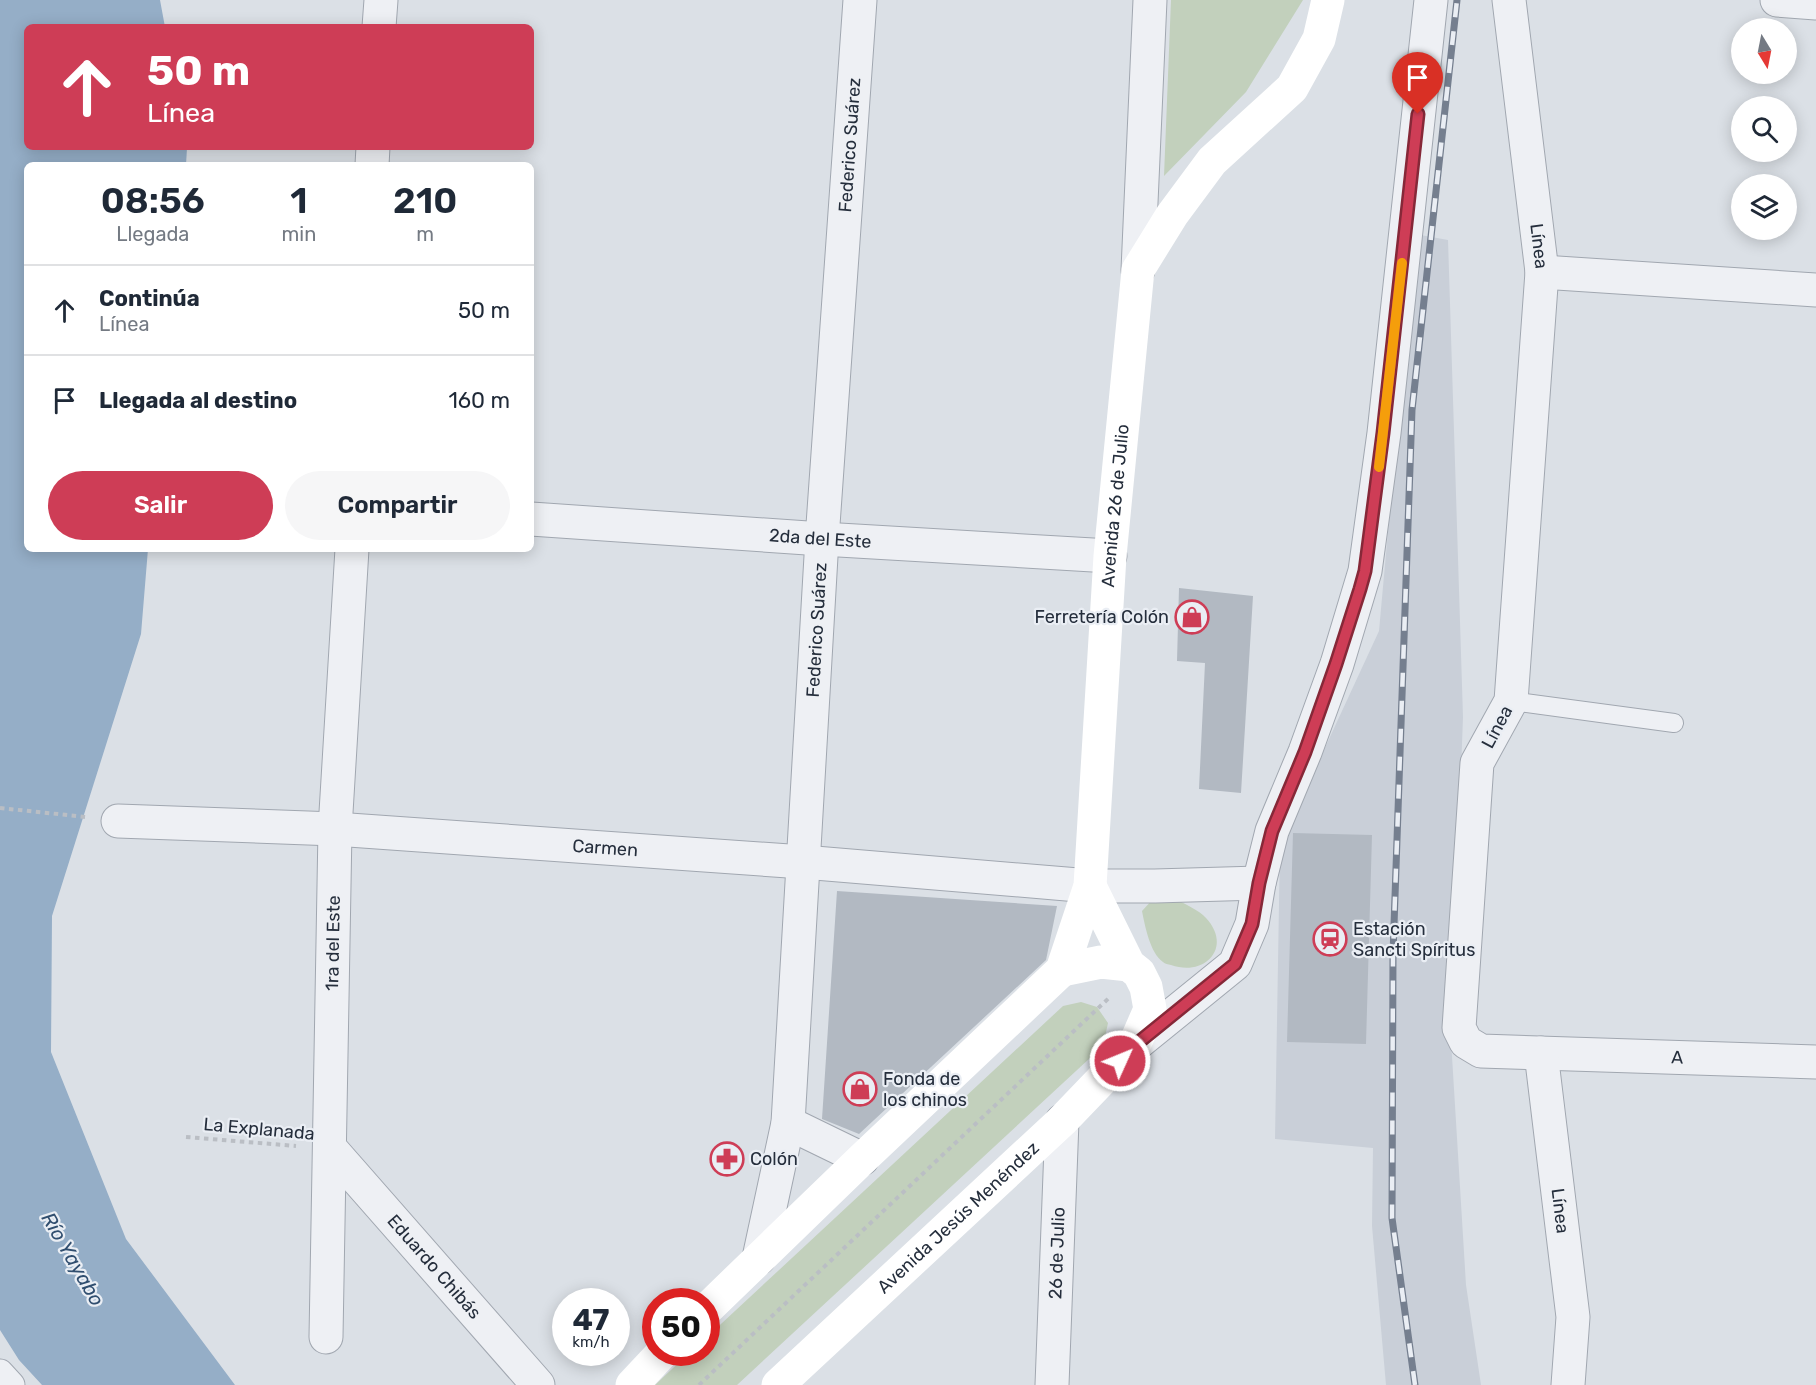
<!DOCTYPE html>
<html lang="es">
<head>
<meta charset="utf-8">
<style>
	:root { --surface:#fff; --page:#f6f6f7; --text:#1f2937; --muted:#747a83; --line:#e0e1e3; --accent:#ce3d56 }
	body { margin:0; font-family:Rubik,sans-serif; background:var(--page); color:var(--text); height:100vh; display:flex; flex-direction:column; font-size:22px; white-space:nowrap }
	* { box-sizing:border-box; margin:0 }
	p { font-size:20px; color:var(--muted) }
	.icon { flex:none; width:33px; height:33px; fill:none; stroke:currentColor; stroke-width:2; stroke-linecap:round; stroke-linejoin:round }
	.map { position:relative; flex:1; overflow:hidden }
	.sheet { position:absolute; left:24px; top:162px; width:510px; height:390px; display:flex; flex-direction:column; background:var(--surface); border-radius:9px; box-shadow:0 3px 15px #0003 }
	.sheet>* { flex:none }
	.hud { position:absolute; left:24px; top:24px; width:510px; height:126px; border-radius:9px; box-shadow:0 3px 15px #0003; background:#ce3d56; color:#fff; overflow:hidden }
	.needle { width:39px; rotate:170deg }
	.fabs { position:absolute; left:1731px; top:18px; display:grid; gap:12px }
	.fabs a { display:grid; place-items:center; width:66px; height:66px; border-radius:50%; background:var(--surface); box-shadow:0 3px 15px #0003; font-size:30px }
	.speed { position:absolute; left:552px; top:1288px; display:flex; gap:12px; font-size:30px; font-weight:700; text-align:center }
	.speed>* { display:grid; place-content:center; width:78px; height:78px; border-radius:50%; background:var(--surface); box-shadow:0 3px 15px #0003; line-height:1 }
	.speed small { font-size:15px; font-weight:400 }
	.speed .limit { border:9px solid #d22; background:#fff; color:#111 }
	.pin { position:absolute; display:grid; place-items:center; width:51px; height:51px; color:#fff; margin:-62px -26px; border-radius:50% 50% 50% 0; rotate:-45deg; box-shadow:0 0 6px #0007 }
	.pin .icon { rotate:45deg }
	.me { position:absolute; width:66px; margin:-33px; rotate:46deg; stroke-linejoin:round; filter:drop-shadow(0 0 4px #0008) }
	.turn { display:flex; align-items:center; gap:21px; height:126px; padding:0 24px; font-size:27px }
	.turn .icon { width:78px; height:78px; stroke-width:2.5 }
	.turn b { display:block; font-size:42px; line-height:51px }
	.eta { display:flex; justify-content:space-evenly; align-items:center; height:102px; text-align:center }
	.eta b { font-size:36px; font-weight:600; line-height:42px }
	.button { display:flex; gap:12px; margin-top:auto; padding:12px 24px }
	.button a { flex:1; height:69px; border-radius:36px; background:var(--accent); color:#fff; font-size:24px; font-weight:600; line-height:69px; text-align:center }
	.button a+a { background:var(--page); color:var(--text) }
	ul { padding:0; list-style:none }
	li { display:flex; align-items:center; gap:18px; height:90px; padding:0 24px; border-top:2px solid var(--line) }
	li div { flex:1 }
	li b { display:block; font-size:22px }
	li em { font-style:normal }
	.map>svg:first-child { display:block }
	.built { fill:#c9cfd8 }
	.green { fill:#c2d0bc }
	.water { fill:#95aec7 }
	.building { fill:#b2b9c2 }
	.lines { fill:none; stroke-linecap:round; stroke-linejoin:round }
	.service-casing { stroke:#a1a7b0; stroke-width:20 }
	.pedestrian-casing { stroke:#a1a7b0; stroke-width:29 }
	.minor-casing { stroke:#a1a7b0; stroke-width:35 }
	.path { stroke:#babec4; stroke-width:4; stroke-dasharray:4.5 4.5; stroke-linecap:butt }
	.service { stroke:#eef0f4; stroke-width:18 }
	.pedestrian { stroke:#eef0f4; stroke-width:27 }
	.minor { stroke:#eef0f4; stroke-width:33 }
	.secondary { stroke:#fff; stroke-width:33 }
	.rail-casing { stroke:#757f8f; stroke-width:7 }
	.rail { stroke:#eaeef4; stroke-width:4.5; stroke-dasharray:14; stroke-linecap:butt }
	.route-casing { stroke:#862838; stroke-width:15 }
	.route { stroke:#ce3d56; stroke-width:10 }
	.slow { stroke:#f59e0b; stroke-width:10 }
	.labels { text-anchor:middle; stroke-width:4.5; stroke-linejoin:round; paint-order:stroke }
	.street-label { font-size:18px; fill:#252e3c; stroke:#eaeef4 }
	.poi-label { font-size:18px; fill:#252e3c; stroke:#eaeef4; text-anchor:start }
	.water-label { font-size:20px; font-style:italic; fill:#304e6f; stroke:#eaeef4 }
</style>
</head>
<body>
<div class="map">
<svg width="1816" height="1385" viewBox="0 0 1816 1385">
	<rect width="100%" height="100%" fill="#dbe0e6"/>
	<path class="built" d="M1415 234 1448 240 1463 717 1451 1040 1466 1285 1481 1385H1386L1372 1226 1373 1148 1275 1139 1280 845 1379 631Z"/>
	<path class="green" d="M1171 0H1303L1246 92 1164 176Z
		M1174 898C1184 904 1199 910 1206 918 1233 947 1205 977 1171 965 1168 964 1165 964 1163 962 1150 953 1145 926 1142 911L1153 899Z
		M1081 1002 1097 1007 1108 1023 1103 1046 737 1385H655L689 1353H706L707 1337 1063 1006Z"/>
	<path class="water" d="M0 0H160L165 27H27V147L187 148 186 165H27V549H148L141 634 52 916 51 1052 126 1239 235 1385H42L19 1360 0 1330Z"/>
	<path class="building" d="M1179 588 1253 596 1241 793 1199 789 1205 663 1177 661Z
		M1293 833 1372 835 1366 1044 1287 1042Z
		M837 891 1057 906 1046 960 859 1134 822 1119Z"/>
	<g class="lines">
		<g class="service-casing">
			<path id="service" d="M1511 701 1674 723"/>
		</g>
		<g class="pedestrian-casing">
			<path id="pedestrian" d="M0 1373 11 1385"/>
		</g>
		<g class="minor-casing">
			<g id="minor">
				<path id="s1" d="M1509 0 1542 272 1511 701 1477 763 1459 1028 1466 1042 1481 1051 1816 1062"/>
				<path d="M1777 0 1816 3"/>
				<path d="M379 27 381 0"/>
				<path d="M372 165 373 147"/>
				<path d="M1138 270 1150 0"/>
				<path d="M1542 272 1816 290"/>
				<path id="s2" d="M531 519 822 539 1110 556"/>
				<path id="s3" d="M118 821 335 829 803 862 1090 886H1155L1259 883"/>
				<path d="M1134 1046 1235 964 1252 924 1259 883 1272 831 1305 752 1337 664 1365 571 1384 433 1431 0"/>
				<path id="s4" d="M1541 1053 1573 1317 1568 1385"/>
				<path d="M788 1123 862 1159"/>
				<path id="s5" d="M330 1148 538 1385"/>
				<path id="s6" d="M759 1258 788 1123 822 539 860 0"/>
				<path id="s7" d="M326 1337 335 829 352 549"/>
				<path id="s8" d="M1052 1385 1062 1121"/>
			</g>
		</g>
		<path class="path" d="M0 808 86 817
			M186 1137 296 1146
			M699 1385 1111 996"/>
		<use href="#service" class="service"/>
		<use href="#pedestrian" class="pedestrian"/>
		<use href="#minor" class="minor"/>
		<g class="secondary">
			<path d="M1062 970 1101 962 1129 965"/>
			<path id="s9" d="M706 1310 862 1159 1062 970 1090 886 1110 556 1138 270 1172 215 1212 161 1292 88 1319 39 1328 0"/>
			<path d="M632 1385 662 1353"/>
			<path id="s10" d="M778 1385 1062 1121 1134 1046 1150 1009 1146 987 1139 973 1129 965 1090 886"/>
		</g>
		<g class="rail-casing">
			<path id="rail" d="M1415 1385 1392 1218 1393 954 1412 410 1457 0"/>
		</g>
		<use href="#rail" class="rail"/>
	</g>
	<g class="lines">
		<g class="route-casing">
			<path id="route" d="M1120 1061 1134 1046 1235 964 1252 924 1259 883 1272 831 1305 752 1336 664 1360 589 1365 571 1383 433 1418 114"/>
		</g>
		<use href="#route" class="route"/>
		<path class="slow" d="M1379 467 1402 263"/>
	</g>
	<defs>
		<g id="shop-ring" transform="scale(1.725)"><circle r="9.5" fill="#eaeef4" stroke="#ce3d56" stroke-width="1.5"/><path d="M-5-2.5h2.3a2.7 3.5 0 0 1 5.4 0H5L5.5 6h-11ZM-1.5-2.5h3a1.5 2.3 0 0 0-3 0Z" fill="#ce3d56"/></g>
		<g id="station-ring" transform="scale(1.725)"><circle r="9.5" fill="#eaeef4" stroke="#ce3d56" stroke-width="1.5"/><path d="M-3-6H3Q5-6 5-4V2Q5 4 3 4L4.5 6H3L1.5 4h-3L-3 6H-4.5L-3 4Q-5 4-5 2V-4Q-5-6-3-6ZM-3.5-4v3h7v-3ZM-3.5 1v1.5H-2V1ZM2 1v1.5H3.5V1Z" fill="#ce3d56"/></g>
		<g id="pharmacy-ring" transform="scale(1.725)"><circle r="9.5" fill="#eaeef4" stroke="#ce3d56" stroke-width="1.5"/><path d="M-2-6h4v4h4v4h-4v4h-4v-4h-4v-4h4Z" fill="#ce3d56"/></g>
	</defs>
	<g fill-rule="evenodd">
		<use href="#shop-ring" x="1192" y="617"/>
		<use href="#station-ring" x="1330" y="939"/>
		<use href="#shop-ring" x="860" y="1089"/>
		<use href="#pharmacy-ring" x="727" y="1159"/>
	</g>
	<g class="labels">
		<g class="street-label">
			<text dy="6" stroke="none"><textPath href="#s6" startOffset="1118">Federico Suárez</textPath></text>
			<text dy="6" stroke="none"><textPath href="#s1" startOffset="248">Línea</textPath></text>
			<text dy="6" stroke="none"><textPath href="#s9" startOffset="962">Avenida 26 de Julio</textPath></text>
			<text dy="6" stroke="none"><textPath href="#s2" startOffset="290">2da del Este</textPath></text>
			<text dy="6" stroke="none"><textPath href="#s6" startOffset="632">Federico Suárez</textPath></text>
			<text transform="translate(1497 727) rotate(-62)" y="6">Línea</text>
			<text dy="6" stroke="none"><textPath href="#s3" startOffset="488">Carmen</textPath></text>
			<text dy="6" stroke="none"><textPath href="#s7" startOffset="394">1ra del Este</textPath></text>
			<text dy="6" stroke="none"><textPath href="#s1" startOffset="1270">A</textPath></text>
			<text transform="translate(259 1129) rotate(5)" y="6">La Explanada</text>
			<text dy="6" stroke="none"><textPath href="#s4" startOffset="159">Línea</textPath></text>
			<text dy="6" stroke="none"><textPath href="#s10" startOffset="246">Avenida Jesús Menéndez</textPath></text>
			<text dy="6" stroke="none"><textPath href="#s8" startOffset="132">26 de Julio</textPath></text>
			<text dy="6" stroke="none"><textPath href="#s5" startOffset="158">Eduardo Chibás</textPath></text>
		</g>
		<g class="poi-label">
			<text x="1169" y="623" text-anchor="end">Ferretería Colón</text>
			<text x="1353" y="935">Estación<tspan x="1353" dy="21">Sancti Spíritus</tspan></text>
			<text x="883" y="1085">Fonda de<tspan x="883" dy="21">los chinos</tspan></text>
			<text x="750" y="1165">Colón</text>
		</g>
		<g class="water-label">
			<text transform="translate(73 1259) rotate(60)" y="7">Río Yayabo</text>
		</g>
	</g>
</svg>
<div class="fabs">
<a><svg class="needle" viewBox="-14 -14 28 28"><path d="M0-13l5 13h-10z" fill="#e53935"/><path d="M0 13l5-13h-10z" fill="#747a83"/></svg></a>
<a><svg class="icon" aria-label="search" viewBox="0 0 24 24"><circle cx="10" cy="10" r="6"/><path d="M15 15l6 6"/></svg></a>
<a><svg class="icon" aria-label="layers" viewBox="0 0 24 24"><path d="M12 4l9 5-9 5-9-5zM3 14l9 5 9-5"/></svg></a>
</div>
<div class="speed"><div>47<small>km/h</small></div><div class="limit">50</div></div>
<div class="pin" style="left:1418px;top:114px;background:#d93025"><svg class="icon" aria-label="arrive" viewBox="0 0 24 24"><path d="M6 21V4h12l-3 4 3 4H6"/></svg></div>
<svg class="me" style="left:1120px;top:1061px" viewBox="-20 -20 40 40"><circle r="17" fill="#ce3d56" stroke="#fff" stroke-width="3"/><path d="M0-11L8 9 0 5-8 9z" fill="#fff"/></svg>
<div class="hud">
<div class="turn"><svg class="icon" aria-label="ahead" viewBox="0 0 24 24"><path d="M12 20V5M6 11l6-6 6 6"/></svg><div><b>50 m</b>Línea</div></div>
</div>
<section class="sheet">
<div class="eta">
<div><b>08:56</b><p>Llegada</p></div>
<div><b>1</b><p>min</p></div>
<div><b>210</b><p>m</p></div>
</div>
<ul>
<li><svg class="icon" aria-label="ahead" viewBox="0 0 24 24"><path d="M12 20V5M6 11l6-6 6 6"/></svg><div><b>Continúa</b><p>Línea</p></div><em>50 m</em></li>
<li><svg class="icon" aria-label="arrive" viewBox="0 0 24 24"><path d="M6 21V4h12l-3 4 3 4H6"/></svg><div><b>Llegada al destino</b></div><em>160 m</em></li>
</ul>
<div class="button"><a>Salir</a><a>Compartir</a></div>
</section>
</div>
</body>
</html>
